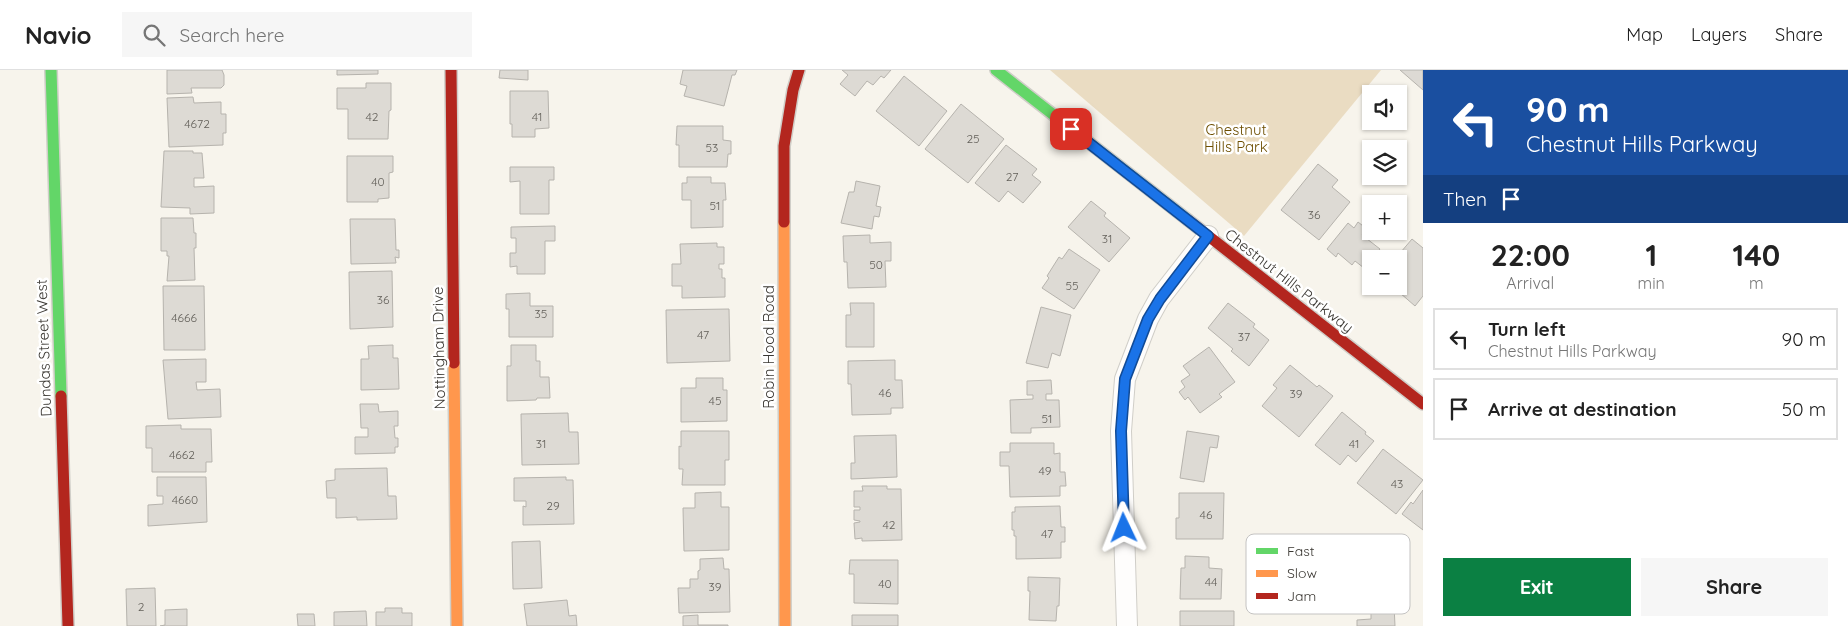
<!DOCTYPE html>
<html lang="en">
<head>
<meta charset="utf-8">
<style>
	:root { --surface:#fff; --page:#f6f6f6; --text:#222; --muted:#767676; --line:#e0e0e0; --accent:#0b8043 }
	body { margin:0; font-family:Quicksand,sans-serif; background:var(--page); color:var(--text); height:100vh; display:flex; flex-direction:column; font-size:19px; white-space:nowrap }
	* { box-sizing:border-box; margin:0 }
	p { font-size:16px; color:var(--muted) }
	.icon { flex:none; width:28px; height:28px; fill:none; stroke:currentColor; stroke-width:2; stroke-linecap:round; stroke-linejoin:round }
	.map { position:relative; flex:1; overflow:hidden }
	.panel { display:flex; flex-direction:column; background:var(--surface); width:425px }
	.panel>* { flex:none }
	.banner { background:#1a4fa0; color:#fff; overflow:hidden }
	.tools { position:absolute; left:1362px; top:15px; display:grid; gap:10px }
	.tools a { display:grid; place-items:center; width:45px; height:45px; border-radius:0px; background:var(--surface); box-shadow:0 1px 4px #0004; font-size:25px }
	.pin { position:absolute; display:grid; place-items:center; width:42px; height:42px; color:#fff; margin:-21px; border-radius:10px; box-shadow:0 2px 8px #0006 }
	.me { position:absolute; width:55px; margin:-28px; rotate:358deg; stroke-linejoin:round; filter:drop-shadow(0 0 4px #0008) }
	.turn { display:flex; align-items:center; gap:18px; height:105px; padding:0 20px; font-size:22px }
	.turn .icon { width:65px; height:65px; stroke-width:2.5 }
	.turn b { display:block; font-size:35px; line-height:42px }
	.then { display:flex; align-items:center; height:48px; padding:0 20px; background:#0003; gap:10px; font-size:19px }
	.eta { display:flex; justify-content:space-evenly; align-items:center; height:85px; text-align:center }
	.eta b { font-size:30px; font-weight:800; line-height:35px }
	.button { display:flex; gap:10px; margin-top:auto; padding:10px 20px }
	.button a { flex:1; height:58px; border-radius:0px; background:var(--accent); color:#fff; font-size:20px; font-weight:800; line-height:58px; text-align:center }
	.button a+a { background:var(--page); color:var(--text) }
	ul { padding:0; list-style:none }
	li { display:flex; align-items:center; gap:15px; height:62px; margin:0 10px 8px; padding:0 10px; border:2px solid var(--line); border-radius:0px }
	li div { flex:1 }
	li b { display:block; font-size:19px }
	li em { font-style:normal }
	header { display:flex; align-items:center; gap:30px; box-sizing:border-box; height:70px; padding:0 25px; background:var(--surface); border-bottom:1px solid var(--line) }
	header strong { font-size:24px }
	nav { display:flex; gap:28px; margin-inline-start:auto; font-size:18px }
	.search { width:350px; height:45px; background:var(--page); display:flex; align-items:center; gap:12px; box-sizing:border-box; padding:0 18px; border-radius:0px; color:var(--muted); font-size:19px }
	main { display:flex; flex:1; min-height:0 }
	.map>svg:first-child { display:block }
	.green { fill:#eadcc2 }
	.building { fill:#dddad4; stroke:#b6b3ad }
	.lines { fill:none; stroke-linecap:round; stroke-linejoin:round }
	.street-casing { stroke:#d0cec8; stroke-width:22 }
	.fast-casing { stroke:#d0cec8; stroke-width:14 }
	.slow-casing { stroke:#d0cec8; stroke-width:14 }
	.jam-casing { stroke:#d0cec8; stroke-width:14 }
	.street { stroke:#fefdfc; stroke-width:20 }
	.fast { stroke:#63d668; stroke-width:11 }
	.slow { stroke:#ff974d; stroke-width:11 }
	.jam { stroke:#b3261e; stroke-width:11 }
	.route-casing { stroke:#114b97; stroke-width:12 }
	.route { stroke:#1a73e8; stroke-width:9 }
	.labels { text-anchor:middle; stroke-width:5; stroke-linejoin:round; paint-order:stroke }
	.number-label { font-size:12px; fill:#63605a }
	.park-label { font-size:15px; fill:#6d4e00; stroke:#fff }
	.street-label { font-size:15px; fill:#3a3732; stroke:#fff }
	.key { fill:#fff; stroke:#c4c3c2; stroke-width:1 }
	.key-label { font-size:14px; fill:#3a3732 }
</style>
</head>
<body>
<header>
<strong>Navio</strong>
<div class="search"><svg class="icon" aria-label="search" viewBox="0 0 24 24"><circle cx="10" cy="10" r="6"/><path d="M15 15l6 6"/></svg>Search here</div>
<nav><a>Map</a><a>Layers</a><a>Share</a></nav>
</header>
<main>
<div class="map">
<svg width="1423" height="556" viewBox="0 0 1423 556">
	<rect width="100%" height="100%" fill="#f7f4ec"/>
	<path class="green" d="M1050 0H1381L1244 166Z"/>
	<path class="building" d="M167 0H222L224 5V15L221 18H191L192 23 167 24Z
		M337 0H378V4L337 5Z
		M500 0H528V10L499 8Z
		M683 0H737L735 5H732L724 36 684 26 687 16 680 14Z
		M842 0H891L884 8 881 6 873 15 867 11 855 26 840 14 848 5Z
		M1400 0H1423V20Z
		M904 6 947 41 919 76 876 41Z
		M366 13H391V40L389 41 388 69H348V39H337V18H366Z
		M510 21H548L549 58 535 59V67H512V54H510Z
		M193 27 194 33 221 32V44H226V63H223V75L169 77 167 28Z
		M961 34 1004 69 968 113 925 79Z
		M677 56H723V70L731 71V84H728L727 97H679V75H676Z
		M1006 75 1037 99 1032 105 1041 112 1023 133 1008 121 999 132 975 113Z
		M164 81H193V83H202L204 108H194V117L214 116V143L190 144V138L161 137Z
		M347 86H393V102L389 103V128L378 129V132H347Z
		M1318 94 1338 110 1332 117 1350 132 1319 170 1281 140Z
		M510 97H554V110H549V144H520V111L510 112Z
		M687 107H711V113H725L726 130H723V157L691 158V130H682V113H687Z
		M856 111 880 116 876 136 881 137 879 147 874 146 872 159 841 153 849 122H854Z
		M1091 131 1106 143 1104 146 1130 168 1109 192 1068 157Z
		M161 148H193L194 163H196V178H194L195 210 167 211 169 186H167V181H161Z
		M350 149H395L396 180H399V188L395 187 396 193 351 194Z
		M1358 152 1367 159 1362 165 1380 179 1364 198 1355 191 1352 195 1338 183 1336 187 1327 179 1348 153 1354 158Z
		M555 156V171H545V204H517V196L510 197V183H516V168H511V157Z
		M870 165V173L891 172V191H885L886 217 848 218 847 192H844L843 166Z
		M1412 169 1423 178V226L1415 236 1392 216H1399V189H1395Z
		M717 173V177H724V194H719V199H722V208H725V227L682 228V216H672V194H681L680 174Z
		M1069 179 1100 200 1074 239 1042 218 1049 208 1047 206 1059 187 1062 189Z
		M392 201 393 257 350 259 349 202Z
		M163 216H204L205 280H164Z
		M530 223V236H553V267H509V239H506V224Z
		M850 233H874V277H846V245H851Z
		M1228 233 1255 254 1253 257 1269 270 1249 296 1231 281 1233 279 1208 258Z
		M1041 237 1071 245 1060 286 1052 283 1048 298 1026 293Z
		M729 239 730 291 667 293 666 240Z
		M393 275V288H398L399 319 361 320V289H369L368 276Z
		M511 275H536V291H540V307H549L550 328H537L536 330 507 331V296H511Z
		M1209 277 1235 312 1219 324 1222 327 1200 343 1188 327 1185 330 1179 322 1185 317 1181 311 1190 305 1183 296Z
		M206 289V312H196L197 320 220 319 221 347 168 349 163 290Z
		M895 290V310H902L903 338H891V344L852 345 851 314H848V291Z
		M1290 295 1317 317 1319 315 1333 326 1299 367 1262 336 1277 318 1273 315Z
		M696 308H723V320H727V351L681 352V318H696Z
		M1051 310 1052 324H1046V330H1059L1060 357 1031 358V363H1011L1010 330 1033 329V325H1027V311Z
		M360 334H378L379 342 398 341V356H394L395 368H398V377H395V383L355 384V367H368V358H361Z
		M1342 342 1366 362 1365 364 1374 371 1356 392 1348 385 1340 395 1315 375Z
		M568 343 569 362H578L579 394 522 395 521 344Z
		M181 355V359H211L212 392H206V402H152V378H146V356Z
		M681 361H729V390H725V415H682L683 399H679V376L681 377Z
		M1187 361 1219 366 1217 378 1210 377 1204 412 1180 408Z
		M896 365 897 407 851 409V393H855L854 366Z
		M1010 373H1054V384L1060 383V402H1065L1066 416H1060V426L1010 427 1009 396H1000V382H1010Z
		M1383 379 1423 410 1396 444 1357 413Z
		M387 398 388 426H396L397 449 357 450V447L336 448V428H327L326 411 335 410V399Z
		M157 407H206L207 452 148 456V435L163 434V426H157Z
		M566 407V410H573L574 454 523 455V436L526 437V431H514V408Z
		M862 416H887V419H901L902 470 862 471V468L855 469 854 453 860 452V451L854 450V440H860V437H854V421H863Z
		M1423 420V460L1402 444 1411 432 1413 434Z
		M721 422V437H729V480L684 481 683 438H695V423Z
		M1179 423H1224L1223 469H1176V448H1179Z
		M1060 436 1061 457H1065V472H1061V488L1016 489V466H1014V460H1012V442H1015V437Z
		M540 471 542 518 513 519 512 472Z
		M1185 486 1209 487V498L1222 499 1221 529H1180L1181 498H1185Z
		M723 488 724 499H729L730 542 679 543 678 518H690V509H698V501L700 500V489Z
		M850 490H898V534L854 533V504H849Z
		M1028 507 1060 508 1059 536H1057L1056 551 1029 550 1030 521H1028Z
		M155 518 156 556H127L126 519Z
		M567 530 569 546 576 545 577 556H527L524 534Z
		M1394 535 1395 556H1357V550L1371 549V536Z
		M385 538H402V543H412V556H376V542H385Z
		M187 539V556H160L165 555V540Z
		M366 541 367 556H334V542Z
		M1180 541H1234V556H1180Z
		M297 544H314L315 556H298Z
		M698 545V555H728V556H683V546Z
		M852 545H898V556H852Z"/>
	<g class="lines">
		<g class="street-casing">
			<path id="street" d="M1127 556 1121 361 1125 309 1148 249 1159 229 1208 166"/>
		</g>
		<g class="fast-casing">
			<path id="fast" d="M51 0 61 326
				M996 0 1188 150"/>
		</g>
		<g class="slow-casing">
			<path id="slow" d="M784 152 785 556
				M454 293 457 556"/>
		</g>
		<g class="jam-casing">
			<path id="jam" d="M451 0 454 293
				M1188 150 1423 334
				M784 152V76L793 20 799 0
				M61 326 68 556"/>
		</g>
		<use href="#street" class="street"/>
		<use href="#fast" class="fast"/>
		<use href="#slow" class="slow"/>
		<use href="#jam" class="jam"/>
	</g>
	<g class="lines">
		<g class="route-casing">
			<path id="route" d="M1071 59 1208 166 1160 229 1148 249 1125 309 1121 361 1124 458"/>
		</g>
		<use href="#route" class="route"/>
	</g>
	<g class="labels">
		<g class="number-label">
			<text x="372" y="51">42</text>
			<text x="537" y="51">41</text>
			<text x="197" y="58">4672</text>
			<text x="973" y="73">25</text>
			<text x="712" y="82">53</text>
			<text x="1012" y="111">27</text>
			<text x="378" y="116">40</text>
			<text x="715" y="140">51</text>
			<text x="1314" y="149">36</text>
			<text x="1107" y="173">31</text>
			<text x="876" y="199">50</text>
			<text x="1072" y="220">55</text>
			<text x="383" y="234">36</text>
			<text x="541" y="248">35</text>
			<text x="184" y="252">4666</text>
			<text x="703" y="269">47</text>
			<text x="1244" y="271">37</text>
			<text x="885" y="327">46</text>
			<text x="1296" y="328">39</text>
			<text x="715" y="335">45</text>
			<text x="1047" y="353">51</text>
			<text x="541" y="378">31</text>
			<text x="1354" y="378">41</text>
			<text x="182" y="389">4662</text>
			<text x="1045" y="405">49</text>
			<text x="1397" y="418">43</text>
			<text x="185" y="434">4660</text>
			<text x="553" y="440">29</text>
			<text x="1206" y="449">46</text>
			<text x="889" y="459">42</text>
			<text x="1047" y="468">47</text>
			<text x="1211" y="516">44</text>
			<text x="885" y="518">40</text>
			<text x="715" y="521">39</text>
			<text x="141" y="541">2</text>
		</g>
		<g class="park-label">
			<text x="1236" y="65">Chestnut<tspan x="1236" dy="17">Hills Park</tspan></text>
		</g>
		<g class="street-label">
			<text transform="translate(1289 211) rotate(38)" y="5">Chestnut Hills Parkway</text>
			<text transform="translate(769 277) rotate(-90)" y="5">Robin Hood Road</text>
			<text transform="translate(44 278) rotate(-92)" y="5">Dundas Street West</text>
			<text transform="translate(439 278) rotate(-91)" y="5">Nottingham Drive</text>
		</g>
	</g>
	<rect x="1246" y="464" width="164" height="80" rx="8" class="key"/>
	<rect x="1256" y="478" width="22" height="6" fill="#63d668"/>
	<rect x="1256" y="500" width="22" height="7" fill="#ff974d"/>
	<rect x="1256" y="523" width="22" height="6" fill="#b3261e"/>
	<g class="key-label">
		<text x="1287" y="486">Fast</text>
		<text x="1287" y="508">Slow</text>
		<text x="1287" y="531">Jam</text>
	</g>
</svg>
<div class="tools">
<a><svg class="icon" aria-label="sound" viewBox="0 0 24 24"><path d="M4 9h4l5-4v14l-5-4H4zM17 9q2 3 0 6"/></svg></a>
<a><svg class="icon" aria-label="layers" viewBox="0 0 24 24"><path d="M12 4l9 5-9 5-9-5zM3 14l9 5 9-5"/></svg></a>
<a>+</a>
<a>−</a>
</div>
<div class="pin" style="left:1071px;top:59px;background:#d93025"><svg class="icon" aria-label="arrive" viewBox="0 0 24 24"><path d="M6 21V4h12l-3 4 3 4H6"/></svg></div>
<svg class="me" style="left:1124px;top:458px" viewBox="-20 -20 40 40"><path d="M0-17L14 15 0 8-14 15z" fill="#1a73e8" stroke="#fff" stroke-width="4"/></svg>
</div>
<section class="panel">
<div class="banner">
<div class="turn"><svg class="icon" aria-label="left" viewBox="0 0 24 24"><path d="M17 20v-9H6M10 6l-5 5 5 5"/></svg><div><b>90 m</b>Chestnut Hills Parkway</div></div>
<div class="then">Then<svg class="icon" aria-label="arrive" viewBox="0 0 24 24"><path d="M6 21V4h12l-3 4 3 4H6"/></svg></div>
</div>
<div class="eta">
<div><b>22:00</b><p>Arrival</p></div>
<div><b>1</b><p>min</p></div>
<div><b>140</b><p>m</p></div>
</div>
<ul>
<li><svg class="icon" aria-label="left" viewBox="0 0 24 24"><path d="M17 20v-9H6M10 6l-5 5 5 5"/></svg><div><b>Turn left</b><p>Chestnut Hills Parkway</p></div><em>90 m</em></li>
<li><svg class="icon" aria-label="arrive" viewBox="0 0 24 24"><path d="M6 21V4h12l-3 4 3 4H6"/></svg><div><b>Arrive at destination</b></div><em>50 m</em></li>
</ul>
<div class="button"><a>Exit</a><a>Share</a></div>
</section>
</main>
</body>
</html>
